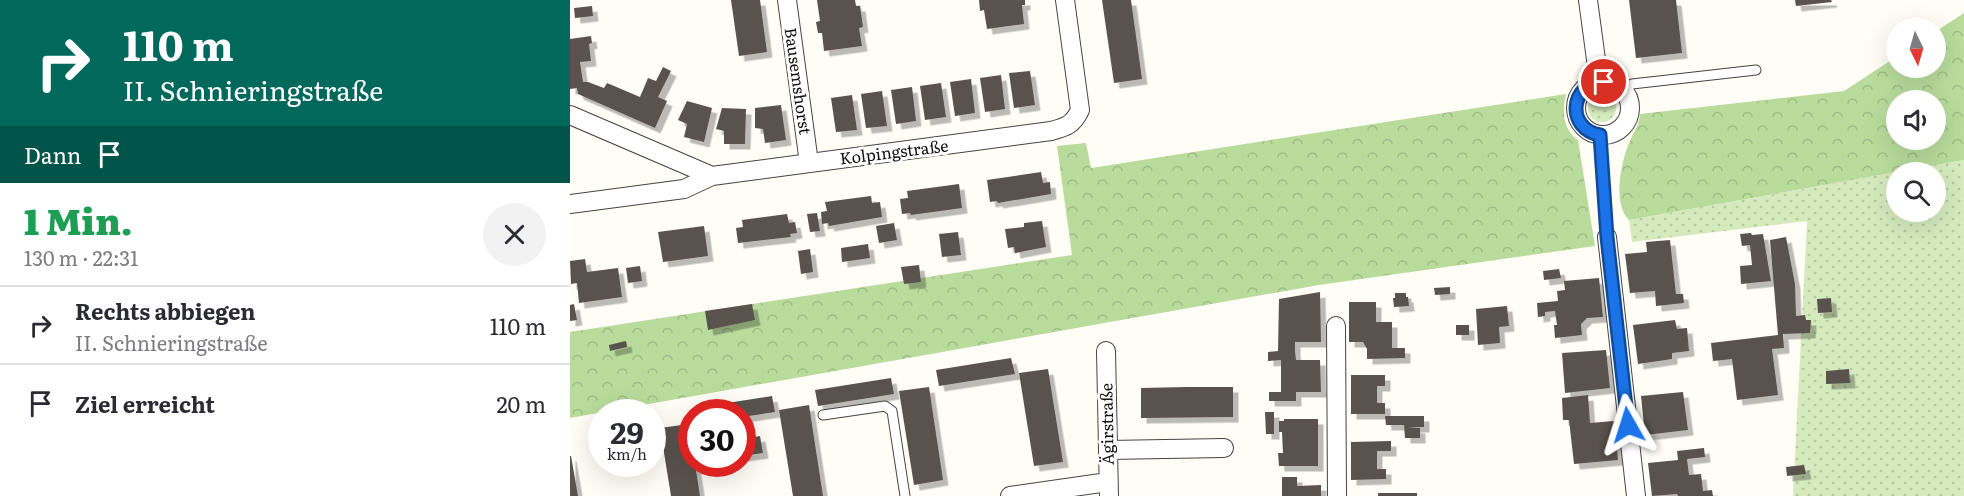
<!DOCTYPE html>
<html lang="de">
<head>
<meta charset="utf-8">
<style>
	:root { --surface:#fff; --page:#f2f2f3; --text:#2b2b33; --muted:#7c7c81; --line:#e1e1e2 }
	body { margin:0; font-family:Literata,serif; background:var(--page); color:var(--text); height:100vh; display:flex; flex-direction:column; font-size:22px; white-space:nowrap }
	* { box-sizing:border-box; margin:0 }
	p { font-size:20px; color:var(--muted) }
	.icon { flex:none; width:33px; height:33px; fill:none; stroke:currentColor; stroke-width:2; stroke-linecap:round; stroke-linejoin:round }
	.map { position:relative; flex:1; overflow:hidden }
	.side { display:flex; flex-direction:column; background:var(--surface); width:570px }
	.side>* { flex:none }
	.banner { background:#00695c; color:#fff; overflow:hidden }
	.needle { width:39px; rotate:175deg }
	.fabs { position:absolute; left:1316px; top:18px; display:grid; gap:12px }
	.fabs a { display:grid; place-items:center; width:60px; height:60px; border-radius:50%; background:var(--surface); box-shadow:0 6px 24px #0002; font-size:30px }
	.speed { position:absolute; left:18px; top:399px; display:flex; gap:12px; font-size:30px; font-weight:700; text-align:center }
	.speed>* { display:grid; place-content:center; width:78px; height:78px; border-radius:50%; background:var(--surface); box-shadow:0 6px 24px #0002; line-height:1 }
	.speed small { font-size:15px; font-weight:400 }
	.speed .limit { border:9px solid #d22; background:#fff; color:#111 }
	.pin { position:absolute; display:grid; place-items:center; width:51px; height:51px; color:#fff; margin:-26px; border:3px solid #fff; border-radius:50%; box-shadow:0 2px 6px #0007 }
	.me { position:absolute; width:66px; margin:-33px; rotate:354deg; stroke-linejoin:round; filter:drop-shadow(0 0 4px #0008) }
	.turn { display:flex; align-items:center; gap:21px; height:126px; padding:0 24px; font-size:27px }
	.turn .icon { width:78px; height:78px; stroke-width:2.5 }
	.turn b { display:block; font-size:42px; line-height:51px }
	.then { display:flex; align-items:center; height:57px; padding:0 24px; background:#0003; gap:12px; font-size:22px }
	.round { display:grid; place-items:center; flex:none; width:63px; height:63px; border-radius:32px; background:var(--page) }
	.head { display:flex; align-items:center; justify-content:space-between; height:102px; padding:0 24px }
	h1 { font-size:36px; font-weight:800; line-height:45px; color:#1e9e55 }
	ul { padding:0; list-style:none }
	li { display:flex; align-items:center; gap:18px; height:78px; padding:0 24px; border-top:2px solid var(--line) }
	li div { flex:1 }
	li b { display:block; font-size:22px }
	li em { font-style:normal }
	main { display:flex; flex:1; min-height:0 }
	.map>svg:first-child { display:block }
	.grass { fill:url(#grass-dots); fill-rule:evenodd }
	.forest { fill:url(#forest-crowns); fill-rule:evenodd }
	.building { fill:#5a524d; filter:url(#shadow) }
	.lines { fill:none; stroke-linecap:round; stroke-linejoin:round }
	.service-casing { stroke:#444; stroke-width:11 }
	.minor-casing { stroke:#444; stroke-width:20 }
	.service { stroke:#fff; stroke-width:9 }
	.minor { stroke:#fff; stroke-width:18 }
	.route-casing { stroke:#114b97; stroke-width:15 }
	.route { stroke:#1a73e8; stroke-width:10 }
	.labels { text-anchor:middle; stroke-width:6; stroke-linejoin:round; paint-order:stroke }
	.street-label { font-size:16px; fill:#111; stroke:#fff }
</style>
</head>
<body>
<main>
<section class="side">
<div class="banner">
<div class="turn"><svg class="icon" aria-label="right" viewBox="0 0 24 24"><path d="M7 20v-9h11M14 6l5 5-5 5"/></svg><div><b>110 m</b>II. Schnieringstraße</div></div>
<div class="then">Dann<svg class="icon" aria-label="arrive" viewBox="0 0 24 24"><path d="M6 21V4h12l-3 4 3 4H6"/></svg></div>
</div>
<div class="head"><div><h1>1 Min.</h1><p>130 m · 22:31</p></div><a class="round"><svg class="icon" aria-label="close" viewBox="0 0 24 24"><path d="M6 6l12 12M18 6L6 18"/></svg></a></div>
<ul>
<li><svg class="icon" aria-label="right" viewBox="0 0 24 24"><path d="M7 20v-9h11M14 6l5 5-5 5"/></svg><div><b>Rechts abbiegen</b><p>II. Schnieringstraße</p></div><em>110 m</em></li>
<li><svg class="icon" aria-label="arrive" viewBox="0 0 24 24"><path d="M6 21V4h12l-3 4 3 4H6"/></svg><div><b>Ziel erreicht</b></div><em>20 m</em></li>
</ul>
</section>
<div class="map">
<svg width="1394" height="496" viewBox="0 0 1394 496">
	<defs>
		<pattern id="grass-dots" width="8" height="8" patternUnits="userSpaceOnUse" patternTransform="scale(1.5)"><rect width="8" height="8" fill="#d5ebbd"/><path d="M2 2h.1M6 6h.1" fill="none" stroke="#b6c8a1" stroke-width="1.8" stroke-linecap="round"/></pattern>
		<pattern id="forest-crowns" width="20" height="18" patternUnits="userSpaceOnUse" patternTransform="scale(1.5)"><rect width="20" height="18" fill="#b9dc9c"/><path d="M2 6a3 3 0 1 1 6 0M12 15a3 3 0 1 1 6 0" fill="none" stroke="#9ebc85"/></pattern>
		<filter id="shadow"><feDropShadow dx="5.5" dy="5.5" stdDeviation="0" flood-color="#0004"/></filter>
	</defs>
	<rect width="100%" height="100%" fill="#fffdf5"/>
	<path class="grass" d="M1018 108a14 14 0 1 1 28 0a14 14 0 1 1-28 0Z
		M1394 160V496H1223L1237 221 1062 242 1059 220ZM1326 172H1365V212H1326Z"/>
	<path class="forest" d="M1394 13V160L1059 220C1042 204 1051 160 1060 141 1064 131 1069 126 1070 114L1274 91 1326 57V68H1365V32ZM1326 100H1365V140H1326Z
		M996 94C992 111 993 130 1008 140L1025 246 749 285 0 418V332L502 255 487 146 516 143 521 168Z"/>
	<path class="building" d="M161 0H190L197 52 169 56Z
		M247 0H285L286 6H290L293 27 289 28 292 46 254 51 252 33H248L246 22 250 21Z
		M409 0H455V5H452L454 24 417 29 414 10 410 11Z
		M532 0H561L572 79 544 83Z
		M1059 0H1106L1112 53 1066 58Z
		M1225 0H1261L1262 2 1226 6Z
		M22 6 23 16 5 18 4 8Z
		M21 36 22 43 19 44 21 61 10 62 13 82H18L34 88 37 83 70 97 78 78 86 81 93 67 101 71 88 97 97 101 85 128 8 94 7 88 0 89V39Z
		M460 71 465 105 444 108 439 73Z
		M431 75 435 109 415 112 410 78Z
		M401 79 405 113 385 116 380 82Z
		M371 83 376 117 355 120 350 86Z
		M342 87 346 121 326 124 321 90Z
		M312 91 317 126 296 128 291 94Z
		M282 95 287 130 266 132 261 98Z
		M117 101 142 108 134 142 114 137 117 124 108 120Z
		M211 105 216 140 195 143 193 129 185 128V108Z
		M152 108 176 109 175 144H154V131L146 129Z
		M471 172 473 183 480 182 481 194 428 203 427 201 420 202 417 180Z
		M389 184 392 208 341 215 340 213 332 214 330 199 338 198 337 191Z
		M301 196 302 203 310 202 312 217 259 226 258 223 252 224 251 212 257 211 255 202Z
		M247 213 250 231 240 232 237 214Z
		M217 214 219 223 225 222 227 233 220 234 221 237 168 243 166 228 173 227 172 220Z
		M472 221 476 247 445 253 444 247 438 248 435 229 454 227V223Z
		M324 223 327 240 309 243 306 226Z
		M134 226 138 256 93 262 88 232Z
		M388 232 391 255 372 257 369 234Z
		M1181 233 1182 235 1193 234 1201 281 1171 284 1170 266 1182 265 1180 245 1172 246 1170 234Z
		M1216 237 1225 284 1226 316 1235 315 1236 320H1241L1240 333 1213 334 1214 348 1202 349 1208 395 1167 400 1162 359 1143 361 1141 343 1208 335 1200 240Z
		M1100 240 1106 294H1113L1114 303 1086 306 1085 291 1060 293 1055 254 1077 252 1076 242Z
		M298 244 300 258 272 262 271 248Z
		M240 249 243 272 231 274 228 251Z
		M15 259 17 272 48 268 52 297 9 303 7 283 1 284 0 261Z
		M349 265 351 282 334 284 331 267Z
		M70 266 72 281 58 283 56 268Z
		M989 269 991 278 974 280 973 271Z
		M1029 278 1033 317 1017 318 1011 324 1012 335 985 338 984 325H987L985 311 975 312V316L968 317 967 303 988 301 987 291 995 290 994 281Z
		M880 287V294L865 295 864 288Z
		M750 292 751 342H725V351L726 360H750L751 392H726V401H699V392H711V360L698 361V352L708 351 709 299Z
		M825 293H836V297H838L839 306 824 307 823 298H825Z
		M1261 298 1262 312 1248 313 1247 299Z
		M779 302H806V322H822V348H835V358L797 359V349L793 342H779Z
		M4 304 7 320 0 321V305Z
		M182 304 185 320 138 330 135 311Z
		M937 306 939 326 929 327 930 343 908 345 906 309Z
		M1105 320 1107 329 1117 328 1119 351 1102 353V359L1068 364 1063 325Z
		M886 325H899V335H886Z
		M56 341 57 347 40 351 39 345Z
		M1036 350 1040 388 995 393 992 353Z
		M441 358 445 374 369 386 366 370Z
		M478 369 493 462 464 466 449 373Z
		M1279 369 1280 383 1256 384V371Z
		M781 375H815V386H807V403H815V414H781Z
		M321 378 324 394 248 406 245 390Z
		M359 387 373 480 344 485 329 391Z
		M616 387H663V417L571 418V388Z
		M1113 392 1118 430 1075 435 1071 396Z
		M1018 395 1020 423 1044 421 1048 460 1004 464 999 420H993L992 398Z
		M202 396 205 412 172 417V412H126L125 408Z
		M239 405 253 496H223L209 410Z
		M695 412H704V434H696Z
		M815 416H854V427H838L850 428V438H835L834 425H816Z
		M714 419H748V466H709L708 453H713L712 432H709V421H714Z
		M119 424 122 464H125L130 496H101L90 428Z
		M190 436 193 453 172 456V439Z
		M821 441V451H807V469H816V479L781 480V442Z
		M1134 448 1135 457 1117 459 1119 475 1131 474 1133 491 1142 490 1143 496H1108L1107 494 1082 496 1078 463 1108 460 1107 451Z
		M0 456H1L8 496H0Z
		M1234 465 1236 474 1217 476 1216 467Z
		M712 477H727V486L751 485V496H712Z
		M808 493H847V496H808Z"/>
	<g class="lines">
		<g class="service-casing">
			<path id="service" d="M1051 89 1062 84 1186 70
				M1030 135 1031 160 1037 237
				M253 415 315 406 322 411 335 496"/>
		</g>
		<g class="minor-casing">
			<path id="minor" d="M217 0 239 163
				M1018 0 1029 82
				M1006 108a27 27 0 1 1 54 0a27 27 0 1 1-54 0Z
				M0 115 142 176 481 131C496 127 503 125 510 110L495 0
				M0 204 114 189 142 176
				M1037 237 1066 496
				M766 326 767 496
				M536 351 539 496
				M538 450 654 448
				M440 496 538 482"/>
		</g>
		<use href="#service" class="service"/>
		<use href="#minor" class="minor"/>
	</g>
	<g class="lines">
		<g class="route-casing">
			<path id="route" d="M1034 82C999 83 996 129 1030 135L1037 237 1058 425"/>
		</g>
		<use href="#route" class="route"/>
	</g>
	<g class="labels">
		<g class="street-label">
			<text transform="translate(228 81) rotate(82)" y="6">Bausemshorst</text>
			<text transform="translate(324 152) rotate(-7)" y="6">Kolpingstraße</text>
			<text transform="translate(537 424) rotate(-91)" y="6">Ägirstraße</text>
		</g>
	</g>
</svg>
<div class="fabs">
<a><svg class="needle" viewBox="-14 -14 28 28"><path d="M0-13l5 13h-10z" fill="#e53935"/><path d="M0 13l5-13h-10z" fill="#7c7c81"/></svg></a>
<a><svg class="icon" aria-label="sound" viewBox="0 0 24 24"><path d="M4 9h4l5-4v14l-5-4H4zM17 9q2 3 0 6"/></svg></a>
<a><svg class="icon" aria-label="search" viewBox="0 0 24 24"><circle cx="10" cy="10" r="6"/><path d="M15 15l6 6"/></svg></a>
</div>
<div class="speed"><div>29<small>km/h</small></div><div class="limit">30</div></div>
<div class="pin" style="left:1034px;top:82px;background:#d93025"><svg class="icon" aria-label="arrive" viewBox="0 0 24 24"><path d="M6 21V4h12l-3 4 3 4H6"/></svg></div>
<svg class="me" style="left:1058px;top:425px" viewBox="-20 -20 40 40"><path d="M0-17L14 15 0 8-14 15z" fill="#1a73e8" stroke="#fff" stroke-width="4"/></svg>
</div>
</main>
</body>
</html>
